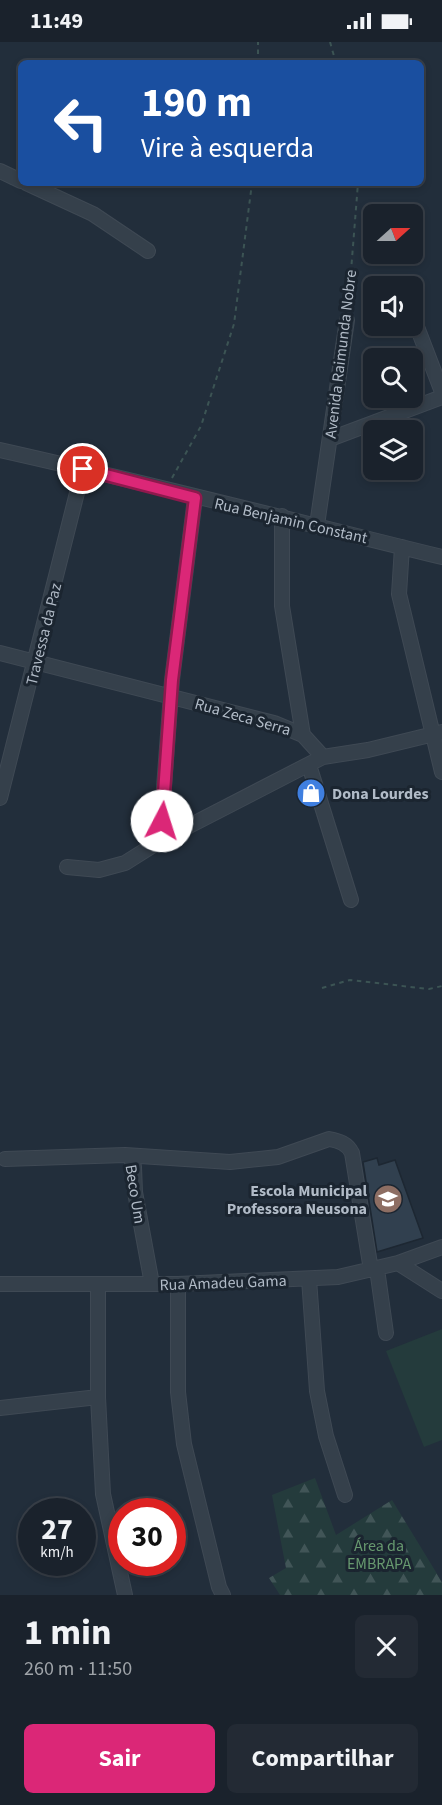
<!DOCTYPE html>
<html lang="pt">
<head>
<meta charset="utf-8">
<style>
	:root { --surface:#1a222c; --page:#232a34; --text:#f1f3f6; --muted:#9fa4a9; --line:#383f48; --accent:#db2777 }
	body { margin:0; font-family:"Source Sans 3",sans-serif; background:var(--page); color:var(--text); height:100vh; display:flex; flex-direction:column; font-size:22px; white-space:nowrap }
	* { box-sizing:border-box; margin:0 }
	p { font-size:20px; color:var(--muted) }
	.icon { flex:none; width:33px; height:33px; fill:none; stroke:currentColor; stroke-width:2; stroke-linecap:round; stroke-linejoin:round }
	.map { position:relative; height:1553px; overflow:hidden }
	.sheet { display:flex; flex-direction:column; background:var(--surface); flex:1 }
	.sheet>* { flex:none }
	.guide { position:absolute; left:18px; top:18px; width:406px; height:126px; border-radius:9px; box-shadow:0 3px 9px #0003,0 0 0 2px var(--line); background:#1a4fa0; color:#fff; overflow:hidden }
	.needle { width:39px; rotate:69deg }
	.tools { position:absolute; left:363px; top:162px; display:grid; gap:12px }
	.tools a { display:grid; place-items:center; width:60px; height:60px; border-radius:9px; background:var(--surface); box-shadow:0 3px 9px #0003,0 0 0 2px var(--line); font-size:30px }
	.speed { position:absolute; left:18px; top:1456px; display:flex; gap:12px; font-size:30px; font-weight:700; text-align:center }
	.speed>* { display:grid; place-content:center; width:78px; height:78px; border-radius:50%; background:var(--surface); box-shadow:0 3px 9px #0003,0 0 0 2px var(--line); line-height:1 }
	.speed small { font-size:15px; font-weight:400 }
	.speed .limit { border:9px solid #d22; background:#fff; color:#111 }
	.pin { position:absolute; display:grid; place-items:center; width:51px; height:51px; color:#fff; margin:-26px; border:3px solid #fff; border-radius:50%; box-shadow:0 2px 6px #0007 }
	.me { position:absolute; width:66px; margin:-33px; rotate:5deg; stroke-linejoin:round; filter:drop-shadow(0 0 4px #0008) }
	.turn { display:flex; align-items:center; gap:21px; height:126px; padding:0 24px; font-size:27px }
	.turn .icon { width:78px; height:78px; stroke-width:2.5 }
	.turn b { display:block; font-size:42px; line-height:51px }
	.round { display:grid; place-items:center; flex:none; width:63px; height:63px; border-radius:9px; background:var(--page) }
	.summary { display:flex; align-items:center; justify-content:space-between; height:102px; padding:0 24px }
	h1 { font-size:36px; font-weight:700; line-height:45px }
	.action { display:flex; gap:12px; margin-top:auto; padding:12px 24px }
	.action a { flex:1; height:69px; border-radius:9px; background:var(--accent); color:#fff; font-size:24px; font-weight:700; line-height:69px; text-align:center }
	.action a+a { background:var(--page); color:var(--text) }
	.status { display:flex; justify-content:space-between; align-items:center; height:42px; padding:0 30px; background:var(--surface); direction:ltr }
	.status svg { height:16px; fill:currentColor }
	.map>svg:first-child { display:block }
	.forest { fill:url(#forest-firs) }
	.pitch { fill:#243b3c }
	.building { fill:#31404f; stroke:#1d2732; stroke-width:1.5 }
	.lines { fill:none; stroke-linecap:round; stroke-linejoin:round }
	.minor-casing { stroke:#3f4954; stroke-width:16 }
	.path { stroke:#3c5454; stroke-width:2; stroke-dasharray:4.5 4.5; stroke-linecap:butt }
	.minor { stroke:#35404b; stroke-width:14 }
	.route-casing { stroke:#8e194d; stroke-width:15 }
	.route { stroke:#db2777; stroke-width:10 }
	.labels { text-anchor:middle; stroke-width:6; stroke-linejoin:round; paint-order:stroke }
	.street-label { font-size:16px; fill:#b1bbc7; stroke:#1b2530 }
	.poi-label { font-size:16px; font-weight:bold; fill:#b1bbc7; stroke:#1b2530; text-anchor:start }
	.park-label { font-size:16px; fill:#67996f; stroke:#1b2530 }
</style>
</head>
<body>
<div class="status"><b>11:49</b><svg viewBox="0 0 49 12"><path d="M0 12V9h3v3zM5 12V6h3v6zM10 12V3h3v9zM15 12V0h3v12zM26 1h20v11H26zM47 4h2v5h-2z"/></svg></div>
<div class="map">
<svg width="442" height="1553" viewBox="0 0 442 1553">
	<defs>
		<pattern id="forest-firs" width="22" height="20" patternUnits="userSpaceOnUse" patternTransform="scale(1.5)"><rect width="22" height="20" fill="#243b3c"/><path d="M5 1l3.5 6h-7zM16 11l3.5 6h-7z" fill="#415557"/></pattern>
	</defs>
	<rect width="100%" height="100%" fill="#222e3b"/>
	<path class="forest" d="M315 1436 336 1493 392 1458 442 1540V1553H280L269 1536 286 1526 272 1453Z"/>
	<path class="pitch" d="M442 1287V1398L424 1405 386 1309Z"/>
	<path class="building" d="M377 1116 379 1123 395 1118 423 1196 377 1210 363 1120Z"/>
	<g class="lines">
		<g class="minor-casing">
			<path id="minor" d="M0 129 21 139
				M26 141 93 172 148 209
				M414 277 442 350
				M330 397 442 355
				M0 408C148 441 295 479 442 515
				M282 474V564L303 693
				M317 483 347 278
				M402 505 399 552 442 730
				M0 611 274 681 303 693 323 715 368 708 442 690
				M309 723 351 858
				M0 756 83 427
				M160 799 172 638 195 456
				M67 825 99 828 125 821 160 799 323 715
				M125 1113 130 1114 134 1125 135 1150 152 1242
				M5 1117 125 1113 230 1120 278 1115 329 1097C339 1099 347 1101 352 1111L371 1228
				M398 1221 442 1249
				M377 1227 386 1291
				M309 1237 317 1349 326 1394 345 1453
				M0 1242H178L338 1235 398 1221 442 1205
				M98 1242V1355L103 1452 125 1553
				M178 1242V1350L184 1402 219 1545 223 1553
				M0 1366 98 1355"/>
		</g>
		<path class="path" d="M330 0 336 21
			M258 21V0
			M348 267 358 141
			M172 436 201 384 234 282 252 141
			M322 946 350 938 429 947 442 944"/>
		<use href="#minor" class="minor"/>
	</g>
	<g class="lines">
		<g class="route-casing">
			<path id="route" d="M83 427 195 456 172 638 162 779"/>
		</g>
		<use href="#route" class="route"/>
	</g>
	<defs>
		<g id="shop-disc" transform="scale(1.5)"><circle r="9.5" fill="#3f7fe0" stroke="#1b2530"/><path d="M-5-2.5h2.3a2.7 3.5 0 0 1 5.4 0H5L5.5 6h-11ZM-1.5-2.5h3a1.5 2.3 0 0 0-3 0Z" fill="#fff"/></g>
		<g id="school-disc" transform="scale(1.5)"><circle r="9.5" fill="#8d6e63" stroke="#1b2530"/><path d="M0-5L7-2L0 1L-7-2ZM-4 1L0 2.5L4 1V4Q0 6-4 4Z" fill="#fff"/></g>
	</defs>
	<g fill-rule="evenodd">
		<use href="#shop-disc" x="311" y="751"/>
		<use href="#school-disc" x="388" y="1157"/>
	</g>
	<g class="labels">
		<g class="street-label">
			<text transform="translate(340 312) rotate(-83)" y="6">Avenida Raimunda Nobre</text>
			<text transform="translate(291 478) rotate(13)" y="6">Rua Benjamin Constant</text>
			<text transform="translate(43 592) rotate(-76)" y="6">Travessa da Paz</text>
			<text transform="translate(243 674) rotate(16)" y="6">Rua Zeca Serra</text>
			<text transform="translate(136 1152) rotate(81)" y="6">Beco Um</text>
			<text transform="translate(223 1240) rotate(-2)" y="6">Rua Amadeu Gama</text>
		</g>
		<g class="poi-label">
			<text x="332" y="757">Dona Lourdes</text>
			<text x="367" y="1154" text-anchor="end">Escola Municipal<tspan x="367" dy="18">Professora Neusona</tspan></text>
		</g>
		<g class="park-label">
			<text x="379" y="1509">Área da<tspan x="379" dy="18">EMBRAPA</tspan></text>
		</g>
	</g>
</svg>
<div class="tools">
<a><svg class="needle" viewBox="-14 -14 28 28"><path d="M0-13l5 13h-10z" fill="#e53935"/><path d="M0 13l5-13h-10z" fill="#9fa4a9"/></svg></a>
<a><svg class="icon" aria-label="sound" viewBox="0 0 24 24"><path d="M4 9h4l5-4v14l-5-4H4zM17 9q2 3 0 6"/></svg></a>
<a><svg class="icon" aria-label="search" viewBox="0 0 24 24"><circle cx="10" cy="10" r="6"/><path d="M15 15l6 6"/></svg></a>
<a><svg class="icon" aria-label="layers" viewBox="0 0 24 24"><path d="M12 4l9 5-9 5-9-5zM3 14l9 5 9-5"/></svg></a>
</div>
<div class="speed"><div>27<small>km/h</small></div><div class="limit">30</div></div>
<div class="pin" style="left:83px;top:427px;background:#d93025"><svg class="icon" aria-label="arrive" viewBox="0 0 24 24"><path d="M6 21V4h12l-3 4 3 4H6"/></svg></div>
<svg class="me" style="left:162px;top:779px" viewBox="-20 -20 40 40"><circle r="19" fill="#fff"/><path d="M0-13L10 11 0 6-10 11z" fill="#db2777"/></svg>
<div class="guide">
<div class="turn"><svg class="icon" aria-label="left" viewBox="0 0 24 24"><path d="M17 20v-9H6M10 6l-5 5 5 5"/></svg><div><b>190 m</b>Vire à esquerda</div></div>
</div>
</div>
<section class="sheet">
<div class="summary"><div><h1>1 min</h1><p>260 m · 11:50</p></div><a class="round"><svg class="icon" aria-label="close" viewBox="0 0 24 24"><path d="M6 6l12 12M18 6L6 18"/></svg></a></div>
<div class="action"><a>Sair</a><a>Compartilhar</a></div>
</section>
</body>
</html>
